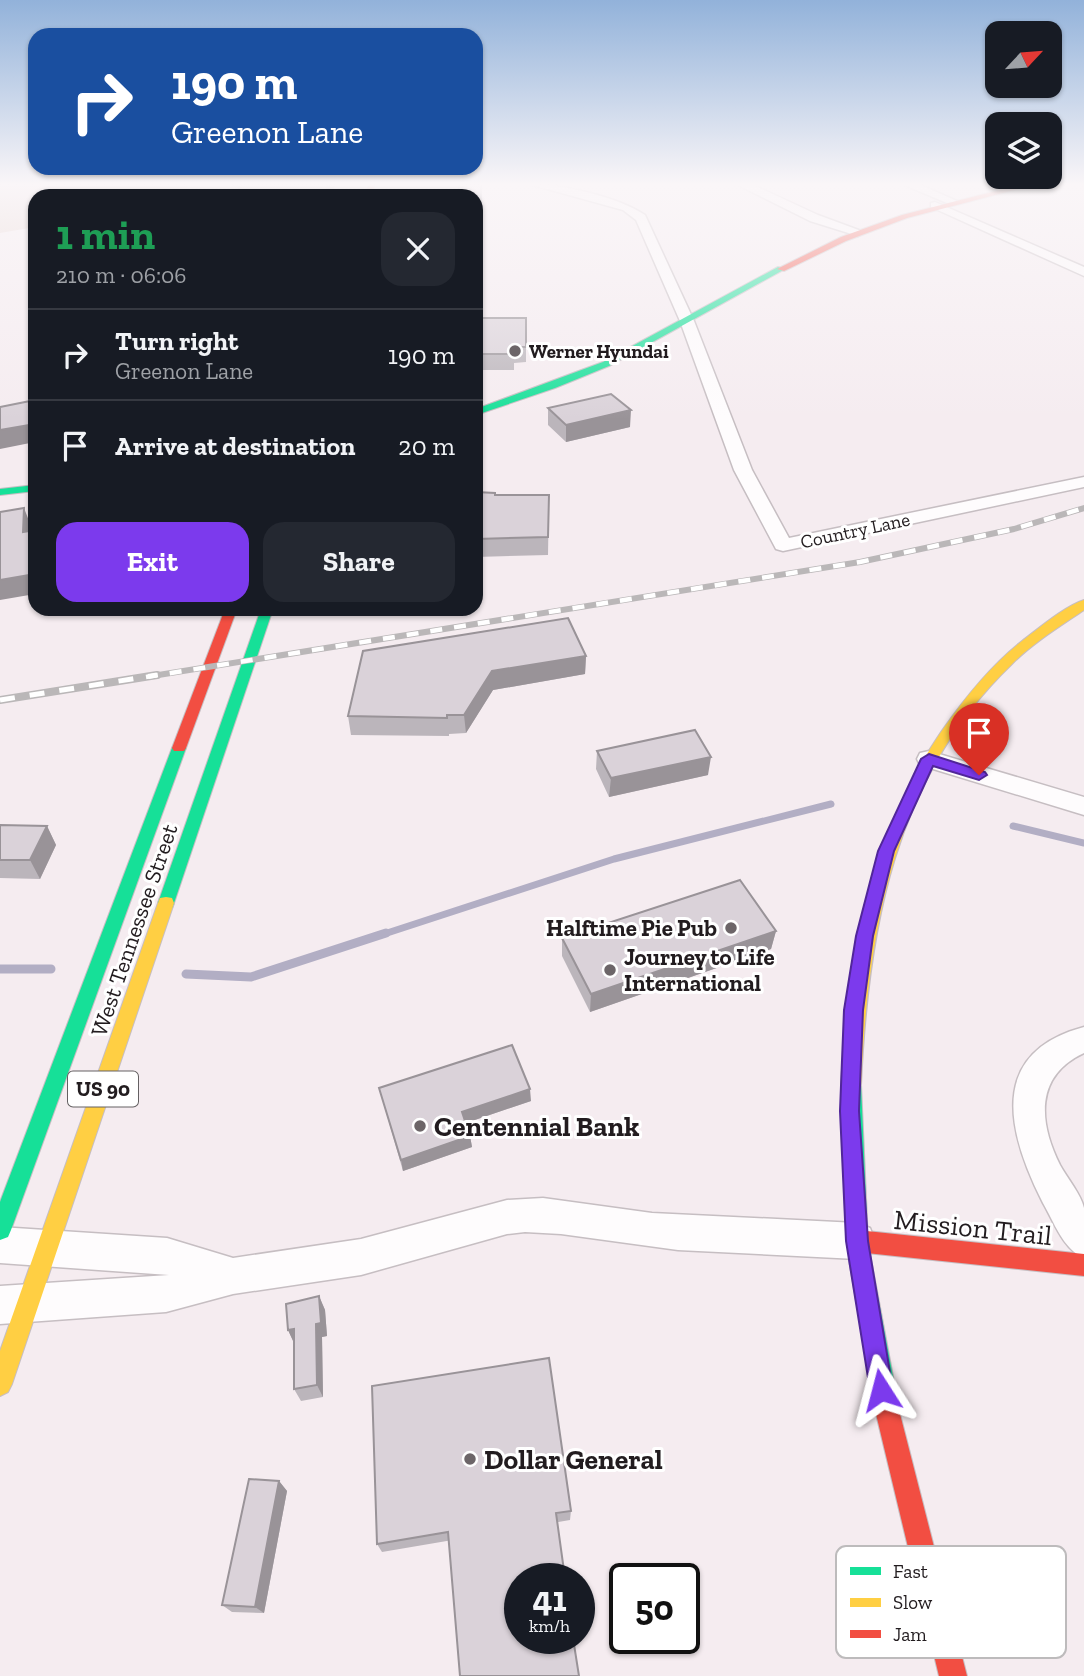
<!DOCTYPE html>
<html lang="en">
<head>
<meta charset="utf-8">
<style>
	:root { --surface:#171b24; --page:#242831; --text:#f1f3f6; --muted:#9ea1a6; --line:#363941; --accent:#7c3aed }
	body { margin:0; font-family:"Zilla Slab",serif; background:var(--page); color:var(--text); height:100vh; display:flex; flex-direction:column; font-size:26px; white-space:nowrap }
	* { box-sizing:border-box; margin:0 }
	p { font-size:23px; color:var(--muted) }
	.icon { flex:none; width:38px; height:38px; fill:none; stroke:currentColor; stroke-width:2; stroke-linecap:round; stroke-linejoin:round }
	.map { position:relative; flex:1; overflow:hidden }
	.panel { position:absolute; left:28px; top:189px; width:455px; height:427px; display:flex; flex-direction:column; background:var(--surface); border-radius:21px; box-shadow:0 2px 5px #0004 }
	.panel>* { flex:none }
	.top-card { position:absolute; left:28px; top:28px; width:455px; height:147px; border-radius:21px; box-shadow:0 2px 5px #0004; background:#1a4fa0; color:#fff; overflow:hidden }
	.needle { width:46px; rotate:64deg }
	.tools { position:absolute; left:985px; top:21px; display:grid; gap:14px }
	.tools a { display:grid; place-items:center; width:77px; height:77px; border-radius:14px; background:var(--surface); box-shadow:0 2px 5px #0004; font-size:35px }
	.speed { position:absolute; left:504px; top:1563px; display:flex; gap:14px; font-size:35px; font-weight:700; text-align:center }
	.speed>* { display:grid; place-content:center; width:91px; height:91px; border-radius:50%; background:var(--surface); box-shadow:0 2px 5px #0004; line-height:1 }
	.speed small { font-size:18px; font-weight:400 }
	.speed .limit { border:4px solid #111; border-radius:10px; background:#fff; color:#111 }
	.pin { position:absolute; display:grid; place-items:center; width:60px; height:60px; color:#fff; margin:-72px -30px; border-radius:50% 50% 50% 0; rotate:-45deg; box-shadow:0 0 7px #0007 }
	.pin .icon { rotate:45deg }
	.me { position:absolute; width:77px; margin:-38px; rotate:351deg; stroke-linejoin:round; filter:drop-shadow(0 0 5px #0008) }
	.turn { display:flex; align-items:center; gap:24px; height:147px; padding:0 28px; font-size:32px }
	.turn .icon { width:91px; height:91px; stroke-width:2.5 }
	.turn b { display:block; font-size:49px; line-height:60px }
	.round { display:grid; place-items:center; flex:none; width:74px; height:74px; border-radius:21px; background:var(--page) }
	.head { display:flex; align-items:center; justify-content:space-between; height:119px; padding:0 28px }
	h1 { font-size:42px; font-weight:700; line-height:52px; color:#1e9e55 }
	.action { display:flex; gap:14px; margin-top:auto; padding:14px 28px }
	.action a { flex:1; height:80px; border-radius:21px; background:var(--accent); color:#fff; font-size:28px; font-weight:700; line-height:80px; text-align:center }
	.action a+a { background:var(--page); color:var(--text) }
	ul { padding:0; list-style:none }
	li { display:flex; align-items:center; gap:21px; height:91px; padding:0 28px; border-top:2px solid var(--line) }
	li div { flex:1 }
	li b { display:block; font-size:26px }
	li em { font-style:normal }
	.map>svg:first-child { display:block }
	.green { fill:#e3d0ca }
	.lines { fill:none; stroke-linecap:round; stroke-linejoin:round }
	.stream-far1 { stroke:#b2aec4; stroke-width:7 }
	.stream { stroke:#b2aec4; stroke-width:9 }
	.street-casing { stroke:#c6bec2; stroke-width:3 }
	.fast-casing { stroke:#c6bec2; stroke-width:2 }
	.slow-casing { stroke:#c6bec2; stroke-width:2 }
	.jam-casing { stroke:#c6bec2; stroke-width:2 }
	.street { fill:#fefcfd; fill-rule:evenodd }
	.fast { fill:#16e098; fill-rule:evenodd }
	.slow { fill:#ffcf43; fill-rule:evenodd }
	.jam { fill:#f24e42; fill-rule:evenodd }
	.rail-far1-casing { stroke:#bab7b8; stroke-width:6 }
	.rail-casing { stroke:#bab7b8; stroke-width:8 }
	.rail-far1 { stroke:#fff; stroke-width:4.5; stroke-dasharray:12; stroke-linecap:butt }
	.rail { stroke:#fff; stroke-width:5; stroke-dasharray:15; stroke-linecap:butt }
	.wall { fill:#bbb5bb }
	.shaded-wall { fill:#999398 }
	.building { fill:#dad2d9; stroke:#999398; stroke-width:2 }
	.route { fill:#7c3aed; stroke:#51269a; stroke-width:2 }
	.poi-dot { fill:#6c6568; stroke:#fff; stroke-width:2.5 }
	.labels { text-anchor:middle; stroke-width:6; stroke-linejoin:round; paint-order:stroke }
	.far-poi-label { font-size:19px; font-weight:bold; fill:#221c1f; stroke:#fff; text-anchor:start }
	.far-street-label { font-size:19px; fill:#221c1f; stroke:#fff }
	.shield { fill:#fff; stroke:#646062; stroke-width:2 }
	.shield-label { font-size:21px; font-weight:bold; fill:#221c1f }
	.poi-label { font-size:23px; font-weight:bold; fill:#221c1f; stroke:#fff; text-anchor:end }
	.street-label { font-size:23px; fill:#221c1f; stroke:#fff }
	.near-poi-label { font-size:28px; font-weight:bold; fill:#221c1f; stroke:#fff; text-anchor:start }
	.near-street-label { font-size:28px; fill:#221c1f; stroke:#fff }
	.key { fill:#fff; stroke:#bdbbbc; stroke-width:2 }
	.key-label { font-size:19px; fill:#221c1f }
</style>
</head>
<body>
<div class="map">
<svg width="1084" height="1676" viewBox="0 0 1084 1676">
	<rect width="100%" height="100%" fill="#f5ecf0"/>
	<path class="green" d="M0 184H189L184 193 35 196V227L0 233Z"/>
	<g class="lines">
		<path class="stream-far1" d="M1013 826 1084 843
			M381 935 614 859 831 804"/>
		<path class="stream" d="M0 969H51
			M186 974 251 977 386 933"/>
		<g class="street-casing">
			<path id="street" d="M529 184C562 184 618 197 645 215L694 321 752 470 789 538 1084 477V487L783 551 776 549 734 470 680 321 636 220 623 210Z
				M736 184H751L818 215 864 232 858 236 810 221Z
				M902 184H918L957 201 947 203Z
				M935 202 1084 267V276L931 207V203Z
				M929 751 1084 797V815L920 765 917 759 920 753Z
				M1084 1027V1053C1034 1076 1039 1123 1060 1165 1067 1178 1081 1194 1084 1208 1084 1223 1084 1242 1084 1258 1063 1249 1054 1222 1043 1203 1008 1134 986 1053 1084 1027Z
				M543 1198 652 1213 857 1223 870 1228 875 1241 870 1254 857 1259 678 1250 561 1234 525 1232 507 1234 361 1275 233 1294 166 1312 0 1324V1286L169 1275 0 1263V1227L167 1238 233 1258 361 1239 507 1200Z"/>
		</g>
		<g class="fast-casing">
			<path id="fast" d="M778 267 785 269 609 366 555 388 476 415V409L603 362Z
				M35 485V491L0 495V489Z
				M261 609H273L174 903 172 908H160L158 903Z
				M179 743 186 748 11 1230 8 1237 0 1240V1202L172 748Z
				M851 1076 858 1079 861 1085 868 1243 900 1414 896 1422 888 1426 880 1422 876 1414 846 1243 841 1085 844 1079Z"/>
		</g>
		<g class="slow-casing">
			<path id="slow" d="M1084 600V610C1059 627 1033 643 1012 664 894 777 868 930 861 1085L858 1091 851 1094 844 1091 841 1085C849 959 869 838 941 732 964 699 990 666 1022 641 1038 629 1065 606 1084 600Z
				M166 897 172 898 174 903 12 1384 8 1392 0 1396V1351L158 903 160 898Z"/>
		</g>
		<g class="jam-casing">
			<path id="jam" d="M369 184H375L371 196H365Z
				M1023 184H1037L907 218 846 241 784 271 777 269 841 237 902 215Z
				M225 609H237L186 748 184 751H174L172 748Z
				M857 1230 1084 1254V1276L857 1252 849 1249 846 1241 849 1233Z
				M888 1402 896 1406 900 1414 967 1676H939L876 1414 880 1406Z"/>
		</g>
		<use href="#street" class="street"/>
		<use href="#fast" class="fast"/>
		<use href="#slow" class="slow"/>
		<use href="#jam" class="jam"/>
		<g class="rail-far1-casing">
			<path id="rail-far1" d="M146 677 860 562 1014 529 1084 508"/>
		</g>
		<g class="rail-casing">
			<path id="rail" d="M0 700 157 675"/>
		</g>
		<use href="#rail-far1" class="rail-far1"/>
		<use href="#rail" class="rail"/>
	</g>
	<path class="wall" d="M232 184H335L331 196 232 187Z
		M481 184V215H476V196H460L459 191Z
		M476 318H526V362L514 363V370H476Z
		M548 408 630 427 566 442 548 425Z
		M476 492 495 495H549L548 555 476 557Z
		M586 656 585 674 493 690 466 733 449 734V736L351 735 348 716Z
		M597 751 708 775 609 797 596 769Z
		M0 825 47 826 56 845 40 879 0 878Z
		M776 931 771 949 590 1012 562 956V938Z
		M379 1088 531 1101 466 1123 470 1136 472 1147 403 1171Z
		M319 1296 325 1310 327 1336 322 1337 323 1397 301 1401 294 1389V1343L288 1330Z
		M279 1481 287 1491 264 1613 232 1612 222 1605Z
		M571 1511 570 1520 382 1552 377 1544Z"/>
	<path class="shaded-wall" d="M329 184H335L331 196H324Z
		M631 410 630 427 566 442V425Z
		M35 424V442L0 449V430Z
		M24 508 31 526V550L23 532Z
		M35 574V594L0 600V580Z
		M586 656 585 674 493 690 466 733 464 715 492 671Z
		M711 757 708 775 609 797 611 778Z
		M47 826 56 845 40 879 30 860Z
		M776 931 771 949 590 1012 591 994Z
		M530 1089 531 1101 463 1124 462 1112Z
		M470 1136 472 1147 403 1171 401 1160Z
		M319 1296 325 1310 327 1336 322 1337 323 1397 317 1385 316 1324Z
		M294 1329V1343L288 1330Z
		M279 1481 287 1491 264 1613 255 1607Z"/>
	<path class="building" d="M241 184H329L324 196H235Z
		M460 184H481V204H476V196H461L462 191H459Z
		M476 318H526V347H514L513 354H476Z
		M611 394 631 410 566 425 548 408Z
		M35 400V424L0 430V407Z
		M476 492 495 493V495H549L548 537 476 539Z
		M24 508 23 532 35 530V574L0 580V512Z
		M568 618 586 656 492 671 464 715H447V718L348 716 363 651Z
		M695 730 711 757 611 778 597 751Z
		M0 825 47 826 30 860H0Z
		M740 880 776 931 591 994 562 938Z
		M512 1045 530 1089 462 1112 470 1136 401 1160 379 1088Z
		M319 1296 321 1323 316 1324 317 1385 294 1389V1329L288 1330 286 1304Z
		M549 1358 571 1511 556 1513 565 1578H520V1638H573L579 1676H460L448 1532 377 1544 372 1386Z
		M249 1479 279 1481 255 1607 222 1605Z"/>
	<linearGradient id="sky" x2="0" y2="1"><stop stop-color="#92b2da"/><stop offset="0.44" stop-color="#faf6f8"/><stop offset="1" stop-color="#faf6f8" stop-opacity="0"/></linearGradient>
	<rect width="1084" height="419" fill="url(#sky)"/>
	<path class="route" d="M929 754 985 772 987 775 979 780 933 766 894 851 873 936 863 1010 859 1111 868 1241 893 1390 890 1398 881 1402 873 1398 870 1390 846 1241 840 1111 844 1010 856 936 878 851 921 759Z"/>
	<g class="poi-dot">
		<circle cx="515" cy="351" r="7"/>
		<circle cx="731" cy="928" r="7"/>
		<circle cx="610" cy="970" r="7"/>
		<circle cx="420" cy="1126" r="7"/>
		<circle cx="470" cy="1459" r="7"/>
	</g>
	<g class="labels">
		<g class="far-poi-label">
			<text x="529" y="358">Werner Hyundai</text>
		</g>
		<g class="far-street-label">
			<text transform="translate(855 530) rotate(-12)" y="7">Country Lane</text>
		</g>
		<rect class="shield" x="68" y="1071.5" width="70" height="35" rx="5"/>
		<g class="shield-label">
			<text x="103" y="1096">US 90</text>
		</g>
		<g class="poi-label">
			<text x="717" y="936">Halftime Pie Pub</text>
			<text x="624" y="965" text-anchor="start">Journey to Life<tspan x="624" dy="26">International</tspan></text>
		</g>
		<g class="street-label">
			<text transform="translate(134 930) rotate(-71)" y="8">West Tennessee Street</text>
		</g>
		<g class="near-poi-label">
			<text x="434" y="1136">Centennial Bank</text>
			<text x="484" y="1469">Dollar General</text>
		</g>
		<g class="near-street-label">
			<text transform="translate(973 1227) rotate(6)" y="10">Mission Trail</text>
		</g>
	</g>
	<rect x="836" y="1546" width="230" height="112" rx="10" class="key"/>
	<rect x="850" y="1567" width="31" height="8" fill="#16e098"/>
	<rect x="850" y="1598" width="31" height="9" fill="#ffcf43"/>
	<rect x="850" y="1630" width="31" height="8" fill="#f24e42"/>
	<g class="key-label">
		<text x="893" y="1578">Fast</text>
		<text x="893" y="1609">Slow</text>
		<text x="893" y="1641">Jam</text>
	</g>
</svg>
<div class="tools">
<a><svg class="needle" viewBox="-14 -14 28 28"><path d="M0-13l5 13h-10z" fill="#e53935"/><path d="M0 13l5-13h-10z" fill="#9ea1a6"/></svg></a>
<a><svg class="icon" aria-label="layers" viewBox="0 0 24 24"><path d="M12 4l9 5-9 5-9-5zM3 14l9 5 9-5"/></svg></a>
</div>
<div class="speed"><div>41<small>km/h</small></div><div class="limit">50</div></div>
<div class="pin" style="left:979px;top:775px;background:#d93025"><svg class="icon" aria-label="arrive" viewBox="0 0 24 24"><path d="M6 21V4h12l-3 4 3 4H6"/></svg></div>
<svg class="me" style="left:881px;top:1390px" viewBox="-20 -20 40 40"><path d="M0-17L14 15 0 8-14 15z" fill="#7c3aed" stroke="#fff" stroke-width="4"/></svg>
<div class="top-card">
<div class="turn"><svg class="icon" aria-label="right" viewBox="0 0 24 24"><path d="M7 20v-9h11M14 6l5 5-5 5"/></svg><div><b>190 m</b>Greenon Lane</div></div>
</div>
<section class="panel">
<div class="head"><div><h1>1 min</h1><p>210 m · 06:06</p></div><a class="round"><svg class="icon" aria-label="close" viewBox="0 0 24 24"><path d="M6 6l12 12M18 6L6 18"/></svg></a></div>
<ul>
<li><svg class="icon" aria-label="right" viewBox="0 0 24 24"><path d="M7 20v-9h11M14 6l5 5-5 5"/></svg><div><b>Turn right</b><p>Greenon Lane</p></div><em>190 m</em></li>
<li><svg class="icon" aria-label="arrive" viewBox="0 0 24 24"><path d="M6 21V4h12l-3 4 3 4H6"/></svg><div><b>Arrive at destination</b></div><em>20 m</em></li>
</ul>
<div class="action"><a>Exit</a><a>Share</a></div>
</section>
</div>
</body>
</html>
